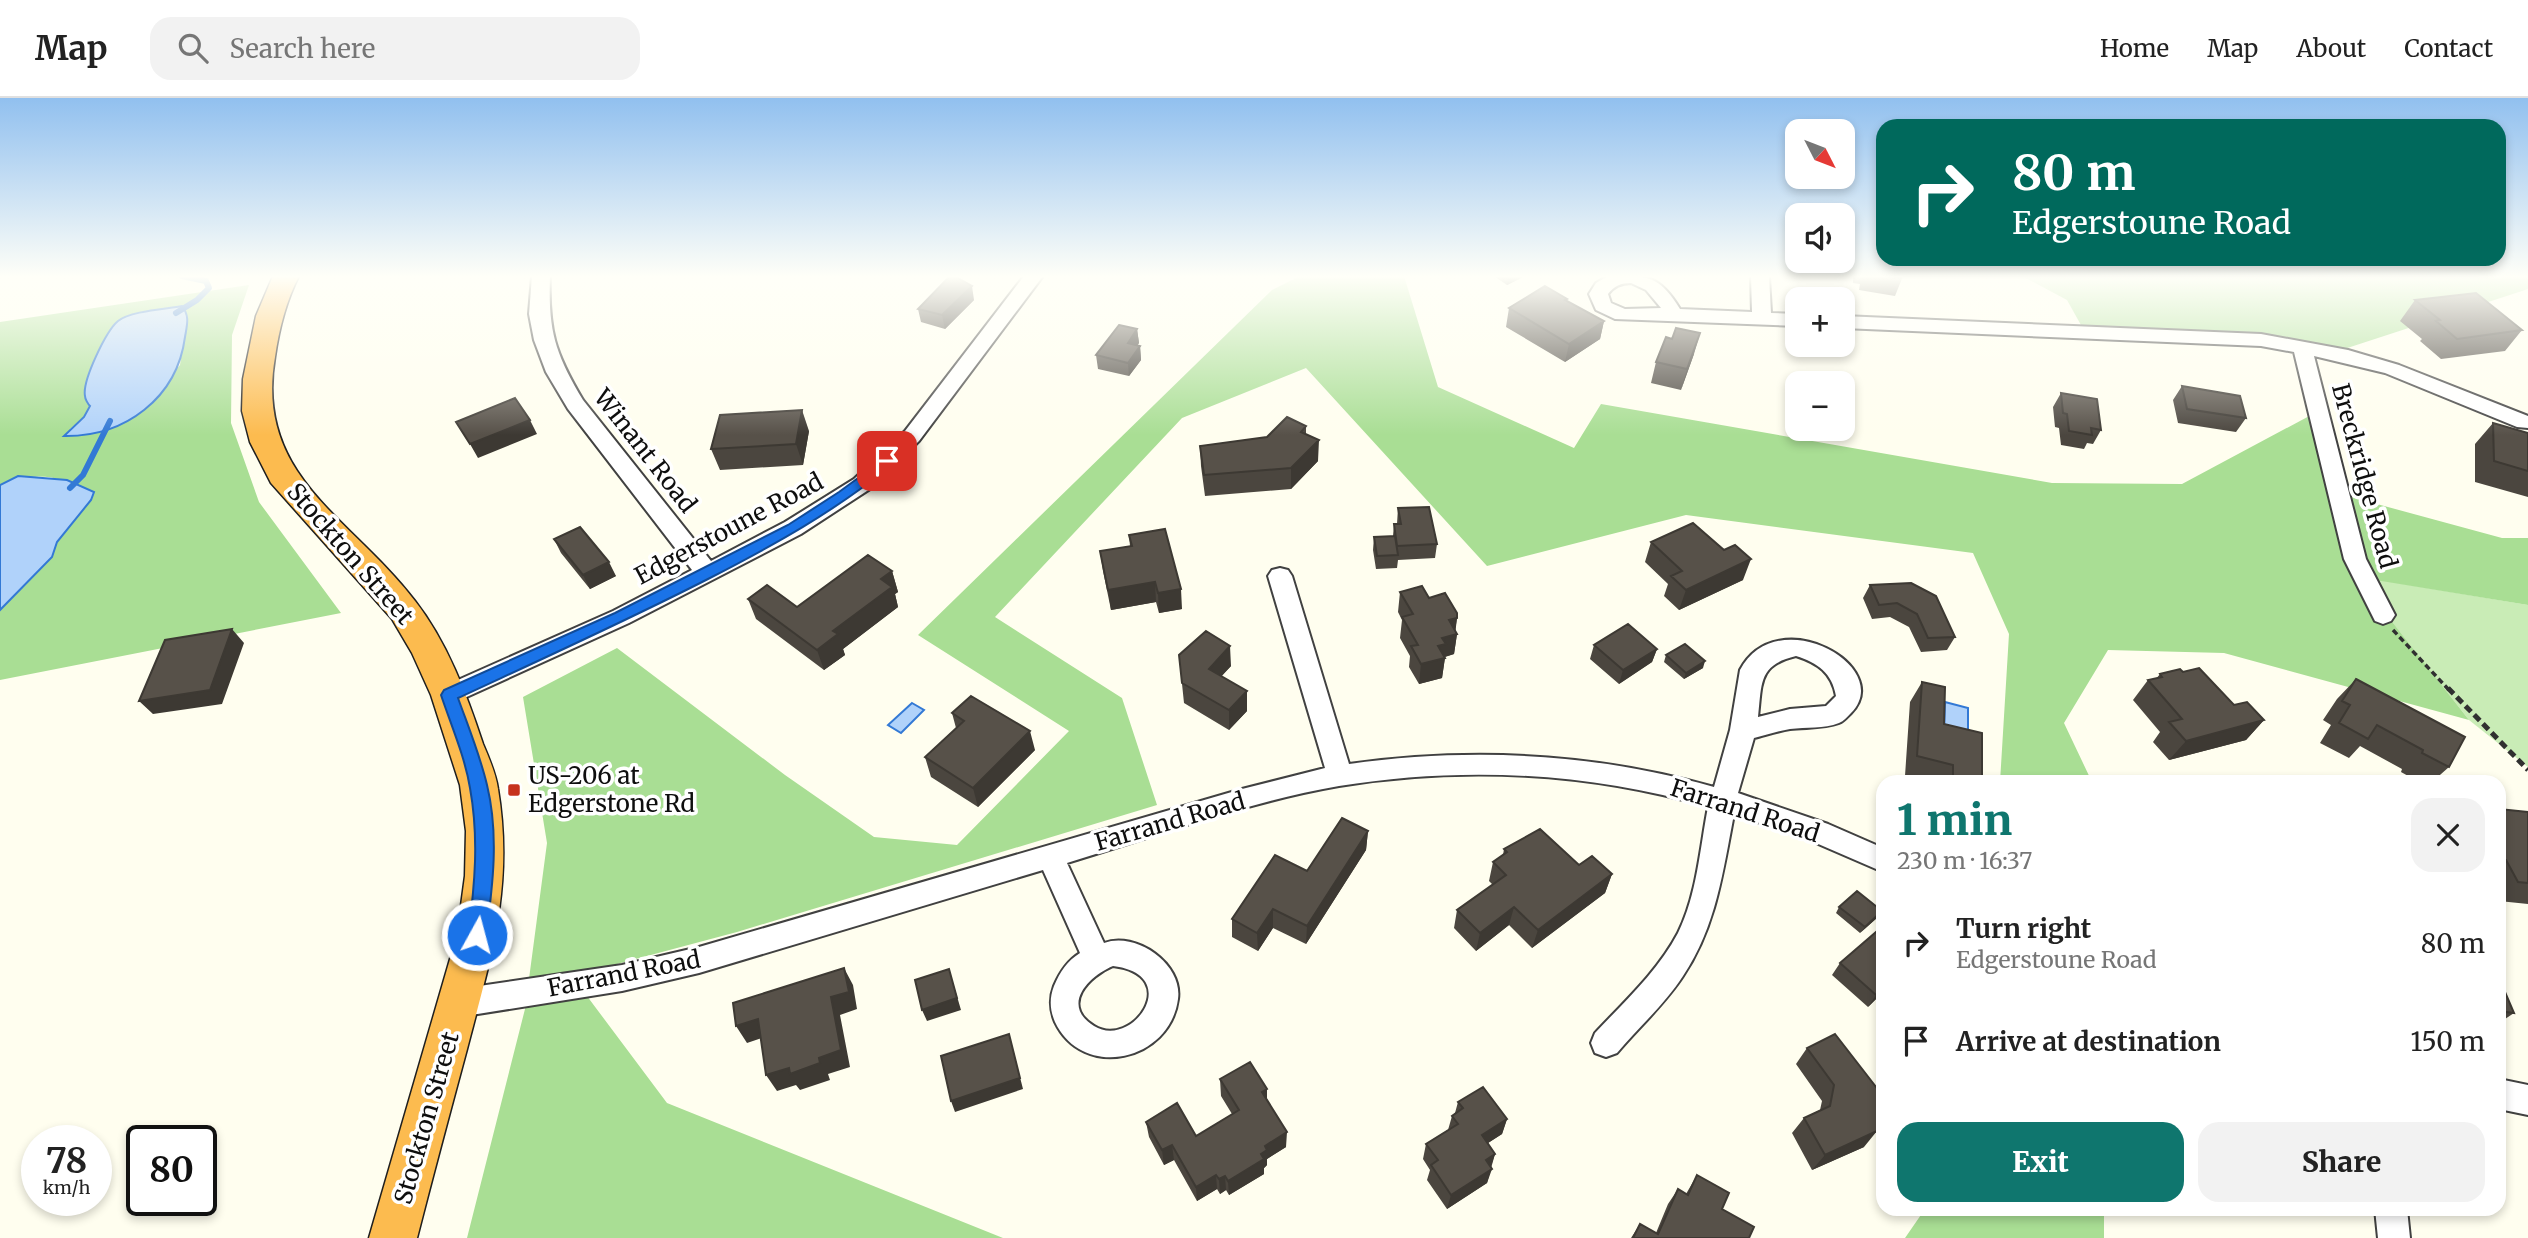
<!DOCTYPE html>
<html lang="en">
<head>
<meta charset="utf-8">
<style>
	:root { --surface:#fff; --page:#f2f2f2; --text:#222; --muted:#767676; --line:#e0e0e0; --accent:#0f766e }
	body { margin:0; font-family:Merriweather,serif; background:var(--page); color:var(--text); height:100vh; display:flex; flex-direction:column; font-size:26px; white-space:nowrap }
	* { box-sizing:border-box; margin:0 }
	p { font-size:23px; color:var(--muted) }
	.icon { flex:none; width:38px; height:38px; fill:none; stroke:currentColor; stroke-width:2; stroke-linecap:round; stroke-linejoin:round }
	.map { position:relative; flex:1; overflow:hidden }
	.side { position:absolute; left:1876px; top:677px; width:630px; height:441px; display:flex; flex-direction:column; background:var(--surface); border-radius:21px; box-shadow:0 4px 10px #0003 }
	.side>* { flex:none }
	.hud { position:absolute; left:1876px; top:21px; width:630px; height:147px; border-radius:21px; box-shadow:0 4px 10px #0003; background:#00695c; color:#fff; overflow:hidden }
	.needle { width:46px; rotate:132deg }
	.fabs { position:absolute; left:1785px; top:21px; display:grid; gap:14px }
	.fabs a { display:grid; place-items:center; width:70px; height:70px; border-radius:14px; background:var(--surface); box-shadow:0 4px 10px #0003; font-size:35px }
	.speed { position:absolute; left:21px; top:1027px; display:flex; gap:14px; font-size:35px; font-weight:700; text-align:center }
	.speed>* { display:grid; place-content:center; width:91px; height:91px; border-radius:50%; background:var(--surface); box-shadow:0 4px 10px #0003; line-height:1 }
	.speed small { font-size:18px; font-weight:400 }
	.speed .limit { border:4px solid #111; border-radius:10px; background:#fff; color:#111 }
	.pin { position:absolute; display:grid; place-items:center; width:60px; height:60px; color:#fff; margin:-30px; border-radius:14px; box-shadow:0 4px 10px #0006 }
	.me { position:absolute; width:77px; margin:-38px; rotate:7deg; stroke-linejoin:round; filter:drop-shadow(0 0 5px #0008) }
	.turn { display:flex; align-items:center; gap:24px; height:147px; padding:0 21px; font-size:32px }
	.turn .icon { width:91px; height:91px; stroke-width:2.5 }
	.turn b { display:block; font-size:49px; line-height:60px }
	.round { display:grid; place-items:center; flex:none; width:74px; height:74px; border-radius:21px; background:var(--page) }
	.overview { display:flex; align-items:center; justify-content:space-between; height:119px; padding:0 21px }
	h1 { font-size:42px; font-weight:800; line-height:52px; color:var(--accent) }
	.cta { display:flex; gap:14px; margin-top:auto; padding:14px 21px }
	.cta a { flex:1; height:80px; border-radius:21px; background:var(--accent); color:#fff; font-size:28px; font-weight:800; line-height:80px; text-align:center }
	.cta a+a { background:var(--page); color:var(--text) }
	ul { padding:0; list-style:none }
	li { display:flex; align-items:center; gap:21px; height:98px; padding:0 21px }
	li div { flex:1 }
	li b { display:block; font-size:26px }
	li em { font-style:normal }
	header { display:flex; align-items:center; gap:42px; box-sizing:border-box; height:98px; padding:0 35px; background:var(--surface); border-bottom:2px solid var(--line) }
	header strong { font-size:33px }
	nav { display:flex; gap:38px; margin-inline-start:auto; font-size:24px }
	.search { width:490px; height:63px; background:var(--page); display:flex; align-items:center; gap:18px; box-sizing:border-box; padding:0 24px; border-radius:21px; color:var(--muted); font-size:26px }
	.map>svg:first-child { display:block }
	.green { fill:#c9ecb6 }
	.forest { fill:#a9de94; fill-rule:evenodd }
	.water { fill:#b0d2fa; stroke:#3379d5; stroke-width:2 }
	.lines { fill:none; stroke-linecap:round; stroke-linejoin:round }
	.stream { stroke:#3379d5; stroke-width:6 }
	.minor-casing { stroke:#414141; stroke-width:4 }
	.highway-casing { stroke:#1f1f1f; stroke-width:3 }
	.path-far1 { stroke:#303030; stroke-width:3.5; stroke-dasharray:6 3.5; stroke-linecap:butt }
	.path { stroke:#303030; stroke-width:5; stroke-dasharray:8 4.5; stroke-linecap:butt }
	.minor { fill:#fff; fill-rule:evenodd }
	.highway { fill:#fcbb4f; fill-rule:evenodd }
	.wall { fill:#4b463f }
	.shaded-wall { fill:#3d3933 }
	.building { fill:#575149; stroke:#3d3933; stroke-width:2 }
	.route { fill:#1a73e8; stroke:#114b97; stroke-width:2 }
	.poi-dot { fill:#c6321e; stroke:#fff; stroke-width:2.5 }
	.labels { text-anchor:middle; stroke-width:7; stroke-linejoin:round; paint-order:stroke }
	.street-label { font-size:24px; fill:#0e0e0e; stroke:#fff }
	.poi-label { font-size:24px; fill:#0e0e0e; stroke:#fff; text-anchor:start }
</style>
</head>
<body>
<header>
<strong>Map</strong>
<div class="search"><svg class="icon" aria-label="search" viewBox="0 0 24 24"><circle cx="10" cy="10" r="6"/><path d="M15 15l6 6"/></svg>Search here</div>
<nav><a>Home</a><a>Map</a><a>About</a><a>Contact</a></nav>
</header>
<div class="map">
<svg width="2528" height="1140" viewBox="0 0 2528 1140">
	<rect width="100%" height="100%" fill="#fffeef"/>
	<path class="green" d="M2356 478 2528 507V669L2469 622Z"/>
	<path class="forest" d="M1300 178H1404L1438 289 1574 350 1601 306 2052 385 2182 386 2313 316 2329 393 2502 440H2528V507L2357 479 2469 622 2224 555 2108 552 2064 625 2092 684H2000L2009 536 1973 455 1686 417 1487 468 1306 270 1182 320 995 519 1122 600 1157 707 737 834 572 878 667 1005 1003 1140H467L525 911 547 745 523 599 617 550 785 677 874 739 957 747 1069 633 918 537 1272 192Z
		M2022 178H2528V191L2332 255 2086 236 2067 202Z
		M249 187 232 237 231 325 259 404 341 515 0 582V512L52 459 57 444 91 402 94 394C58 378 37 372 0 387V224ZM187 215 180 267 136 318 112 329 70 338V331L84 319 90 308C78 289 94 264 102 246Z
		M1925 1111H2104V1140H1905Z"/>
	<path class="water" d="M182 208C190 218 187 227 185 239 177 300 125 339 64 338L84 319 90 308C88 306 85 301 85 298 82 283 106 233 118 223 130 213 166 211 182 208Z
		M18 378 67 382 94 394 91 402 57 444 52 459 0 512V387Z
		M1945 604 1968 610V642L1944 637Z
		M912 605 924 612 901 635 888 627Z"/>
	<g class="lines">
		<path class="stream" d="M176 215 197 202 209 190 206 183 182 178
			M70 390 83 377 110 323"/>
		<g class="minor-casing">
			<path id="minor" d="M532 178H550C548 233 555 255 583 302L711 463 785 424 854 381 905 333 1024 178H1043L919 343 870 391 801 436 629 525 449 607 440 604 437 597 440 590 613 513 692 472 568 311 546 274 534 242 529 216Z
				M1608 178C1646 178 1658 175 1680 211L1752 214 1751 178H1769L1771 215 1797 216V228L1615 221 1596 212 1589 196 1596 185ZM1631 185 1646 192 1661 210 1625 211 1611 205 1608 196C1614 188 1621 185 1631 185Z
				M1843 218 2261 236 2348 252 2399 267 2528 318V330L2517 329 2385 275 2314 258 2366 461 2395 517 2391 523 2383 526 2375 523 2344 461 2294 254 2261 248 1843 230Z
				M1280 470 1288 472 1292 478 1349 666C1472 649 1594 655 1714 689L1730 632 1740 572C1777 502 1896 569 1851 615 1847 619 1844 623 1839 625 1824 631 1806 629 1790 631 1778 633 1766 637 1754 640L1738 695 1828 726 1883 750V774L1809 742 1734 716C1723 773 1716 829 1683 878 1665 906 1638 930 1617 955L1606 959 1595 955 1591 945 1595 935C1624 904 1658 873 1678 835 1697 797 1700 750 1708 709 1589 674 1462 668 1339 688 1247 704 1157 738 1067 765L1104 845C1136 833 1183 866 1178 901 1170 963 1083 983 1055 924 1050 912 1049 901 1054 888 1060 874 1067 863 1080 855L1043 772 699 875 622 893 459 919 449 915 444 905 449 895 459 891 622 867 699 849 1242 691 1325 670 1268 478 1272 472ZM1796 558C1818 565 1832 575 1836 598L1826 608 1790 611 1758 619C1762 585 1758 567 1796 558ZM1113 868C1185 877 1132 952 1094 928 1060 907 1089 878 1113 868Z
				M2499 981 2528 987V1017L2499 1011Z
				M2375 1111H2407L2410 1140H2378Z"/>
		</g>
		<g class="highway-casing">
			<path id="highway" d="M273 178H299C286 203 279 231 275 259 254 379 352 420 415 503 447 544 467 597 483 646 489 660 496 676 498 691 514 787 491 859 467 951 450 1014 433 1077 417 1140H369L457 837 465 778 466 733 460 687 431 597 412 555 392 521 271 385 250 344 242 313 243 281 256 218Z"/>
		</g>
		<path class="path-far1" d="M2393 532 2449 592"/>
		<path class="path" d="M2448 590 2528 672"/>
		<use href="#minor" class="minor"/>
		<use href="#highway" class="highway"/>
	</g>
	<path class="wall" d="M1494 178H1525L1507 187Z
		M1853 178H1903L1895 198 1859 192 1860 186 1853 185Z
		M974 202 945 231 921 224 918 211Z
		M2415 202 2522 232 2505 253 2441 261 2420 243 2422 241 2400 223Z
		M1567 203 1604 223 1600 241 1565 264 1506 229 1509 210Z
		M1137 231 1139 245 1137 247 1140 248 1141 262 1129 278 1098 271 1096 257Z
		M1694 256 1681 292 1651 285 1656 264Z
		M2182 288 2246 320 2236 334 2178 325 2173 302Z
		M2061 295 2101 332 2093 346 2087 345 2084 351 2061 347 2059 330 2055 329 2053 309Z
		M2493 325 2528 335V399L2475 384V346Z
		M1306 328V336L1318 363 1291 391 1205 398 1201 368 1200 348 1267 339Z
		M809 333 803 367 720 372 711 351Z
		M1398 410 1437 446 1435 460 1398 462 1397 470 1376 471 1373 452 1374 439 1393 438 1394 426H1397Z
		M1129 437 1182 511 1159 515 1156 504 1111 512 1103 473 1100 453 1130 448Z
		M554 441 616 478 590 491 561 455Z
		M1651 444 1743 482 1679 512 1664 498 1668 486 1645 464Z
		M892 473 898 494 895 496 898 509 843 551 845 557 824 572 756 521 748 501 797 509Z
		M1870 487 1955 539 1947 552 1921 554 1909 529 1890 519 1872 521 1863 500Z
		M1400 494 1429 500 1457 520 1455 533 1457 536 1454 556 1445 559 1442 580 1419 586 1409 569 1410 558 1400 540 1402 522 1398 514Z
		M1594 547 1657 551 1652 564 1619 586 1590 561Z
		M1179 557 1231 568 1221 578 1247 593V613L1229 632 1184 605Z
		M1666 557 1703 570 1684 581 1664 564Z
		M2183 574 2234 607 2264 622 2246 642 2169 662 2153 644 2160 634 2133 602 2148 582 2156 581 2160 576Z
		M2356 581 2449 669 2432 684H2419L2401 674 2402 671 2360 648 2349 660 2320 645 2331 627 2323 622 2337 601Z
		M1922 584 1944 626 1982 684H1933L1905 678 1910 604Z
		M952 615 1035 652 978 709 931 679 925 659 956 630Z
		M2499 711 2528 714V806L2499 803Z
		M1368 733 1366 752 1306 846 1273 830 1258 853 1232 839V821Z
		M1504 751 1579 767 1612 776 1605 795 1532 850 1509 827 1476 853 1454 830 1457 812 1493 787 1489 783 1493 764 1503 757Z
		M1839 809 1882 813 1878 819 1860 835 1836 815Z
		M1883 828V894L1868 909 1832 877 1840 865Z
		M2499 887 2514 915 2499 925Z
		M1835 936 1864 1049 1812 1072 1792 1035 1804 1020 1820 1012 1822 1003 1796 966 1807 950Z
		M1220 981 1267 1001 1286 1049 1267 1061V1067L1264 1070V1076L1229 1097 1226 1092 1220 1096 1217 1091 1197 1103 1174 1062 1164 1067 1149 1039 1146 1024 1196 1038 1232 1016 1221 998Z
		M1458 1004 1507 1021 1502 1036 1488 1045 1495 1056 1487 1085 1447 1111 1427 1082 1430 1072 1423 1061 1426 1046 1448 1032 1452 1018 1455 1015Z
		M1697 1077 1722 1111 1749 1140H1631L1640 1126 1656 1135 1668 1106 1678 1091 1686 1096Z"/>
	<path class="shaded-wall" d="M1509 178H1525L1507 187Z
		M972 188 974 202 945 231 942 217Z
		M1604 223 1600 241 1565 264 1569 246Z
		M1137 231 1139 245 1129 259 1128 245Z
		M1700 235 1694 256 1681 292 1687 271Z
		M1140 248 1141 262 1129 278 1128 265Z
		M802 312 809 333 803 367 796 346Z
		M530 322 537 336 478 360 470 346Z
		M1319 342 1318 363 1291 391V370Z
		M1751 461 1743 482 1679 512 1686 492Z
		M609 464 616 478 590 491 583 477Z
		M892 473 898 494 895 496 898 509 843 551 845 557 824 572 817 552 881 481Z
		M1155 484 1156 504 1111 512 1108 492Z
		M1181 491 1182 511 1159 515 1158 495Z
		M1457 520 1455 537 1457 536 1454 556 1444 559 1445 560 1442 580 1419 586 1421 566 1438 548 1449 522Z
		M232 531 244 545 222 606 153 616 139 603Z
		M1230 548 1231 568 1210 591 1209 571Z
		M1657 551 1652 564 1619 586 1623 572Z
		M1705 563 1703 570 1684 581 1686 575Z
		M1247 593V613L1229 632V612Z
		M2264 622 2246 642 2169 662 2186 643Z
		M1030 633 1035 652 978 709 973 690Z
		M1368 733 1366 752 1306 846 1307 828Z
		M1612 776 1605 795 1532 850 1538 832Z
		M1514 809 1509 827 1476 853 1480 835Z
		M1273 811V830L1258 853 1257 835Z
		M1882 813 1878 819 1860 835 1865 829Z
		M844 870 853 887 857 911 840 917 850 969 828 976 830 982 800 992 796 987 777 993 766 977 819 960 831 899Z
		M949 871 961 912 927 923 922 912Z
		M1883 891V894L1868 909 1876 897Z
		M758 921 768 938 747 945 736 928Z
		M1009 936 1023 991 955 1014 951 1003Z
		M1267 991V1007L1262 994Z
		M1507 1021 1502 1036 1477 1052 1482 1037Z
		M1877 1033 1864 1049 1812 1072 1825 1057Z
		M1287 1034 1286 1049 1267 1061V1067L1264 1070V1076L1229 1097 1228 1083 1261 1056 1265 1048Z
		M1172 1047 1174 1062 1164 1067 1162 1052Z
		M1495 1056 1490 1071 1486 1062Z
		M1492 1071 1487 1085 1447 1111 1451 1097Z
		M1216 1077 1217 1091 1197 1103 1196 1089Z
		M1225 1078 1226 1092 1220 1096 1219 1081Z"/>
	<path class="building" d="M950 178H954L972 188 942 217 918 211Z
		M1545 188 1567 201 1565 202 1604 223 1569 246 1509 210Z
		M2476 195 2522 232 2457 241 2436 223 2440 222 2415 202Z
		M1119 227 1137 231 1128 245 1140 248 1128 265 1096 257Z
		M1676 230 1700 235 1687 271 1656 264 1666 239 1672 241Z
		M2182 288 2240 298 2246 320 2187 311Z
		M2061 295 2097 301 2101 332 2091 330 2092 337 2069 333 2067 316 2063 315Z
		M515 300 530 322 470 346 456 324Z
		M802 312 796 346 711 351 720 317Z
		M1287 319 1306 328 1301 334 1319 342 1291 370 1204 377 1200 348 1267 339Z
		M2493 325 2528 335V373L2494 363Z
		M1429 409 1437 446 1397 448 1394 426H1401L1398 410Z
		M1693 425 1724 452 1735 447 1751 461 1686 492 1671 478 1682 473 1651 444Z
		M580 429 609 464 583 477 554 441Z
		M1165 431 1181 491 1158 495 1155 484 1108 492 1100 453 1132 448 1129 437Z
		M1395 438 1398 457 1377 458 1374 439Z
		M868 457 892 473 881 481 892 489 833 533 838 536 817 552 748 501 767 487 797 509Z
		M1911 485 1936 498 1955 539 1928 540 1917 516 1897 505 1879 507 1870 487Z
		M1422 488 1429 500 1445 495 1457 515V520L1449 522 1457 536 1442 540 1446 546 1438 548 1445 560 1421 566 1411 548 1418 547 1402 519 1413 516 1400 494Z
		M1628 526 1657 551 1623 572 1594 547Z
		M232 531 210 592 139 603 165 542Z
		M1206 533 1230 548 1209 571 1247 593 1229 612 1182 585 1179 557Z
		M1685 546 1705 563 1686 575 1666 557Z
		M2199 570 2234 607 2247 604 2264 622 2186 643 2169 624 2182 621 2148 582 2162 579 2160 576 2180 571 2183 574Z
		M2356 581 2465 639 2449 669 2422 655 2423 652 2377 627 2368 641 2339 625 2350 607 2342 603Z
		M1922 584 1945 589 1944 626 1982 635V684H1953V667L1917 658Z
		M971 598 1030 633 973 690 925 659 964 623 952 615Z
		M2499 711 2528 714V785L2518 784 2506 762 2501 761 2499 758Z
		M1342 720 1368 733 1307 828 1273 811 1257 835 1232 821 1275 757 1307 773Z
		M1540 731 1579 767 1592 758 1612 776 1538 832 1514 809 1480 835 1457 812 1506 777 1493 764 1507 754 1504 751Z
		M1857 793 1882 813 1865 829 1839 809Z
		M1883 828V891L1876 897 1840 865Z
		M844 870 849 894 831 899 841 952 819 960 820 965 790 976 789 970 766 977 758 921 736 928 733 905Z
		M949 871 957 900 922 912 915 882Z
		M2499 887H2502L2514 915 2499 913Z
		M1009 936 1020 980 951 1003 941 958Z
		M1835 936 1883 998 1877 1033 1825 1057 1804 1020 1830 1008 1834 987 1807 950Z
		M1250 964 1267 991 1262 994 1287 1034 1265 1048 1267 1052 1261 1056 1264 1061 1228 1083 1225 1078 1219 1081 1216 1077 1196 1089 1172 1047 1162 1052 1146 1024 1177 1005 1196 1038 1239 1012 1220 981Z
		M1483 989 1507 1021 1482 1037 1495 1056 1486 1062 1492 1071 1451 1097 1431 1067 1438 1062 1426 1046 1458 1026 1452 1018 1463 1010 1458 1004Z
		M1697 1077 1729 1095 1722 1111 1754 1129 1749 1140H1633L1640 1126 1658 1136 1678 1091 1688 1097Z"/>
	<linearGradient id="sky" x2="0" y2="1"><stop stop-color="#91c0ef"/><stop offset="0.53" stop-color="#fffff8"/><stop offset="1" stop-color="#fffff8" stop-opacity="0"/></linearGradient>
	<rect width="2528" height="337" fill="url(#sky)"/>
	<path class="route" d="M887 359 894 363 892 367C832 415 776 446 708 481 626 523 542 561 458 600 468 628 480 657 487 687 499 736 493 787 486 837L484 842 477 845 471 842 468 837C475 787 479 740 470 690 465 659 451 627 441 597L444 592 615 515 788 427 839 394Z"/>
	<rect class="poi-dot" x="507" y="685" width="14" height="14" rx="3.5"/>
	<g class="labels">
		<g class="street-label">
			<text transform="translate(645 353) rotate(52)" y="8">Winant Road</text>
			<text transform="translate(2364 378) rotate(75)" y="8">Breckridge Road</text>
			<text transform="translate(729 431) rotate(-28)" y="8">Edgerstoune Road</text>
			<text transform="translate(350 456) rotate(49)" y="8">Stockton Street</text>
			<text transform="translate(1745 713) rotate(18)" y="8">Farrand Road</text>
			<text transform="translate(1170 724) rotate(-16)" y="8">Farrand Road</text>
			<text transform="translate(624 876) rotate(-11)" y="8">Farrand Road</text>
			<text transform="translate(427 1020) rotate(-74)" y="8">Stockton Street</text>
		</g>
		<g class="poi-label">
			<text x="528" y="686">US-206 at<tspan x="528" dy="28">Edgerstone Rd</tspan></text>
		</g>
	</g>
</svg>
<div class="fabs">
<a><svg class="needle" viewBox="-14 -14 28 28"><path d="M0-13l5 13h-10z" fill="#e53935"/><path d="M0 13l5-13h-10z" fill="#767676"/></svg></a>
<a><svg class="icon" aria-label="sound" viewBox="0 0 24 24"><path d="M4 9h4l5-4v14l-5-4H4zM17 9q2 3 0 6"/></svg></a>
<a>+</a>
<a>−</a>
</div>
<div class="speed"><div>78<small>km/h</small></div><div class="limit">80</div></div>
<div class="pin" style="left:887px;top:363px;background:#d93025"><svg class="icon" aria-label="arrive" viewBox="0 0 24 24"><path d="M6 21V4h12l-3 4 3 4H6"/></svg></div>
<svg class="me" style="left:477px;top:837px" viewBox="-20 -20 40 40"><circle r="17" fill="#1a73e8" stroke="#fff" stroke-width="3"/><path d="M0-11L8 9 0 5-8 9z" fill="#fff"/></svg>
<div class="hud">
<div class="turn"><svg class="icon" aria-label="right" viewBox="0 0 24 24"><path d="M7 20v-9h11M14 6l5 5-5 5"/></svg><div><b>80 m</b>Edgerstoune Road</div></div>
</div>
<section class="side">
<div class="overview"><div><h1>1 min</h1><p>230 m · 16:37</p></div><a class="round"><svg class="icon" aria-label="close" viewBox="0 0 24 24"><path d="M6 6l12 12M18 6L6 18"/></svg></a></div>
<ul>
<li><svg class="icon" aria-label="right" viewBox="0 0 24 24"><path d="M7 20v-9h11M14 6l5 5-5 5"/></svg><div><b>Turn right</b><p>Edgerstoune Road</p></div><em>80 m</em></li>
<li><svg class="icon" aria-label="arrive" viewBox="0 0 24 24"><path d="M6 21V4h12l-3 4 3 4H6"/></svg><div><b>Arrive at destination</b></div><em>150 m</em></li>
</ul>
<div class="cta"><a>Exit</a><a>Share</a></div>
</section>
</div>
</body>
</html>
